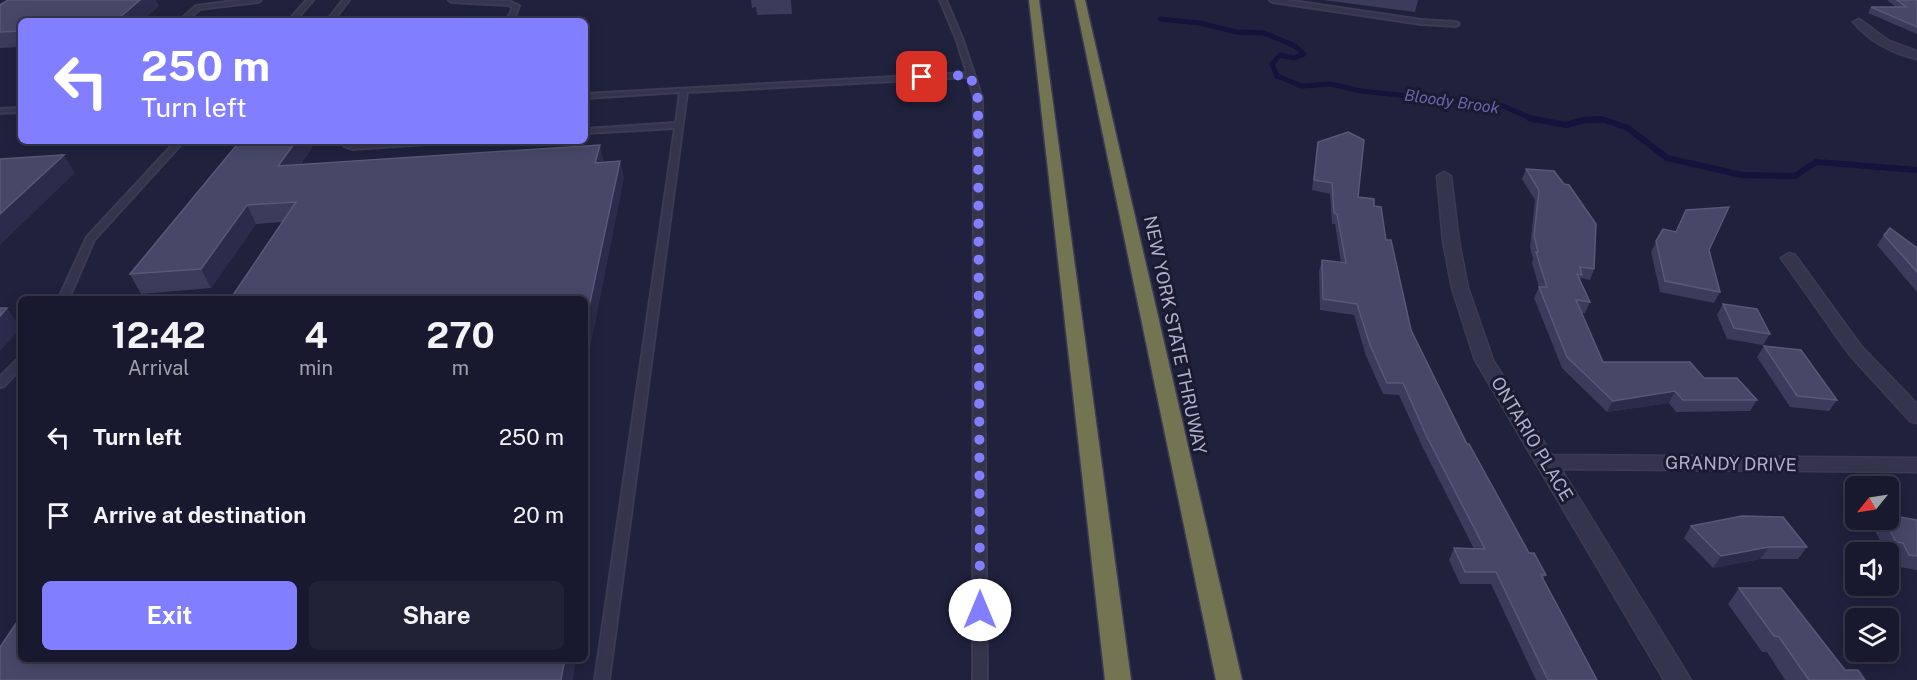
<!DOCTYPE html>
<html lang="en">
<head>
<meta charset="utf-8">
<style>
	:root { --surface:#18192e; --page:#212236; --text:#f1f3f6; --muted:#9fa0aa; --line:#36384a; --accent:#817eff }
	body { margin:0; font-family:"Public Sans",sans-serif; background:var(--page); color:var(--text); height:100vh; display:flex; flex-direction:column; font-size:22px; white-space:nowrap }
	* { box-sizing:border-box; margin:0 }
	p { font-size:20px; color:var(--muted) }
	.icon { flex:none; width:33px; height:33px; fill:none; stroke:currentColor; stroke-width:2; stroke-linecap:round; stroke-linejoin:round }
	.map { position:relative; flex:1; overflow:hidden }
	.sheet { position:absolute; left:18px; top:296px; width:570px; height:366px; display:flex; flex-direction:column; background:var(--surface); border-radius:9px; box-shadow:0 3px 15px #0003,0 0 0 2px var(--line) }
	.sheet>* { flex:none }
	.banner { position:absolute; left:18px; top:18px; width:570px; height:126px; border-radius:9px; box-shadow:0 3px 15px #0003,0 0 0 2px var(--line); background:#817eff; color:#fff; overflow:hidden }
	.needle { width:39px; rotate:240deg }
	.tools { position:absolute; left:1845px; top:476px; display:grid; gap:12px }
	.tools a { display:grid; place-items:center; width:54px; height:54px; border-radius:9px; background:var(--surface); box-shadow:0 3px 15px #0003,0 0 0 2px var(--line); font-size:30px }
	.pin { position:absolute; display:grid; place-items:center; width:51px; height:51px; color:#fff; margin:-26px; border-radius:12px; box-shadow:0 3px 9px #0006 }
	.me { position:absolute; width:66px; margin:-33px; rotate:0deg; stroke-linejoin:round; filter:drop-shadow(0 0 4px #0008) }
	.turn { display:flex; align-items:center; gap:21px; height:126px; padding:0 24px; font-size:27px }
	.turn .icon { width:78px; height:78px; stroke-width:2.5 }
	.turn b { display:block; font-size:42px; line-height:51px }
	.eta { display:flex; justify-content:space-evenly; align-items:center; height:102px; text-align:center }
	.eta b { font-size:36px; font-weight:700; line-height:42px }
	.cta { display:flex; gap:12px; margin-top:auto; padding:12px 24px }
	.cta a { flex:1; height:69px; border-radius:9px; background:var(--accent); color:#fff; font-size:24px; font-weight:700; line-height:69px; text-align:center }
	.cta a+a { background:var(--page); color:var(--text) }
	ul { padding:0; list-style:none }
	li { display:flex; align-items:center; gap:18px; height:78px; padding:0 24px }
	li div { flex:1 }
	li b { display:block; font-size:22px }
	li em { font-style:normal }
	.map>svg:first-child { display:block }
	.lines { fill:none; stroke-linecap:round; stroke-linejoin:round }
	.stream-far1 { stroke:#13133b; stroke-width:5 }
	.stream { stroke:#13133b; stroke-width:6 }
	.lane-casing { stroke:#3b3b53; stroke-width:4 }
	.street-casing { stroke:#3b3b53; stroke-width:3 }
	.highway-casing { stroke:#3d3c55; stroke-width:3 }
	.lane { fill:#34344d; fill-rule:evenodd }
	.street { fill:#34344d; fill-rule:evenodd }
	.highway { fill:#737451; fill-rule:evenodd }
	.wall { fill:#3b3b5c }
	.shaded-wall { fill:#2b2b4b }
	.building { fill:#474768; stroke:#585877; stroke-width:1.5 }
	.route { stroke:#817eff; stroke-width:10; stroke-dasharray:0 18 }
	.labels { text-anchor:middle; stroke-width:6; stroke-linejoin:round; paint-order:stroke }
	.far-water-label { font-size:16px; font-style:italic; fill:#6567ab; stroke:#1a1a31 }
	.street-label { font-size:18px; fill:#b0afc9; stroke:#1a1a31 }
</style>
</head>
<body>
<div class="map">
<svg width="1917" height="680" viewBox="0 0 1917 680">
	<rect width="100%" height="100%" fill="#20213d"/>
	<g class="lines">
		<path class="stream-far1" d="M1160 19 1200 23 1236 32 1264 33 1295 46 1304 54 1294 58 1280 55 1272 64 1277 76 1302 86 1330 84 1361 91 1503 106 1535 120
			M1589 120H1604"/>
		<path class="stream" d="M1529 118 1566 125 1584 120 1602 119 1628 128 1667 158 1742 175 1795 176 1816 162 1917 170"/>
		<g class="lane-casing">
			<path id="lane" d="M242 0H261L258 2 200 9 186 21H179L196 6Z
				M307 0H313L295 21H288Z
				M343 0H349L333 21H327Z
				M449 0 509 1 519 6 513 21H507L513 7 508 5 452 2Z
				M940 0H946L962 38 982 98 987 680H973L974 98 968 77 687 92 609 680H595L675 128 585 133V129L676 123 680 92 585 98V94L967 73 956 38Z
				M1270 0H1286L1421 20 1456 22 1459 24 1456 26 1421 24 1273 2Z
				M21 108V112L0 113V109Z
				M176 141H184L94 240 69 298H59L87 237Z
				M344 141H352L351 143 353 144 407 141H447L443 143 352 149 344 146Z
				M21 359V368L4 386 0 387V377L17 360Z"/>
		</g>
		<g class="street-casing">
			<path id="street" d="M1859 19 1889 41 1917 51V59C1892 53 1870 42 1853 22Z
				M1444 172 1451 176 1459 241 1468 288 1493 360 1552 455 1917 458V472L1561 469 1691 680H1664L1475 360 1452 288 1443 241 1437 176Z
				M1789 253 1795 255 1861 346 1917 404V423L1910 421 1849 354 1781 258Z"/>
		</g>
		<g class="highway-casing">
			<path id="highway" d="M1029 0H1039L1131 680H1105Z
				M1075 0H1085L1242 680H1216Z"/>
		</g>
		<use href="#lane" class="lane"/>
		<use href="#street" class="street"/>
		<use href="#highway" class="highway"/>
	</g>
	<path class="wall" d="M751 0H791L792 14 757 15 756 7 752 8Z
		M1323 0H1418L1415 12Z
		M1887 0H1917V34L1868 13 1871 7H1896Z
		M0 5 159 6 141 21H21V47L0 48Z
		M240 141H316L300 165 604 162 620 161 624 179 282 222 256 224 211 288 141 294 130 274Z
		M1318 142 1358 197 1374 206 1386 240 1411 330 1467 444 1529 553 1546 575 1543 579 1597 680H1536L1491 584H1460L1449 560 1454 548 1474 549 1422 446 1399 395 1383 394 1366 356 1354 315 1320 310 1319 271 1322 260 1341 263 1335 224H1332L1330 194 1312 190 1316 152Z
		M1526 169 1594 269 1590 280 1581 278 1580 280 1590 302 1585 313H1582L1603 362 1704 378 1757 400 1750 411 1676 412 1669 403 1607 412 1562 368 1534 298 1539 287 1532 263 1533 259 1530 247 1535 200 1522 179Z
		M1663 229 1709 250 1720 292 1714 303 1660 292 1651 252Z
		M1884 235 1917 248V292L1877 245Z
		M1723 304 1770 334 1763 345 1727 339 1717 315Z
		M1764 346 1837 400 1829 411 1790 407 1757 357Z
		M1877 519 1917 520V570L1899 567 1893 555 1888 554V552H1886L1872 525Z
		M1691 526 1807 547 1798 559H1760L1713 568 1684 538Z
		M1739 588 1845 670 1865 680H1785L1767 652H1762L1728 604Z"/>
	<path class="shaded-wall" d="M136 0H156L159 6 141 21H122L120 17Z
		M296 141H316L286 184 278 166Z
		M600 145 604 162 595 163Z
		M64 155 75 173 0 245V214Z
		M620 161 624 179 585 374V326Z
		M247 205 256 224 211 288 201 269Z
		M7 308 21 328 0 351V316Z
		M1675 391 1669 403 1607 412 1613 401Z
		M1769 547 1760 559 1713 568 1721 556Z
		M565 658H576L573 680H561Z"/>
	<path class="building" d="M8 0H140L120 17 53 21H21V31L0 32V5Z
		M1897 0H1917V27L1871 7H1906Z
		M1348 132 1364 140 1358 197 1374 199V206L1381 207 1386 240H1391L1411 330 1467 444H1469L1529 553H1534L1546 575H1541L1597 680H1548L1496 572H1465L1454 548 1485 549 1426 435 1403 383H1387L1370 345 1357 304 1323 299 1322 260 1346 263 1337 214 1334 213 1332 183 1314 180 1318 142Z
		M240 141H296L278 166 600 145 595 163 620 161 585 326V298H231L296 202 247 205 201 269 130 274Z
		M64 155 0 214V159Z
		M1526 169 1554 171 1564 184 1569 185 1596 224 1594 269 1580 267 1582 275 1577 274 1590 302 1576 300 1603 362H1690L1704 378H1737L1757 400H1683L1675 391 1613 401 1567 357 1539 287H1547L1536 252H1538L1534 236 1539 190Z
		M1729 207 1709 250 1720 292 1665 281 1656 241 1663 229 1676 232 1686 210Z
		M1890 228 1917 248V272L1884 235Z
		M1723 304 1757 309 1770 334 1734 328Z
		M0 308H7L0 316Z
		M1764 346 1801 350 1837 400 1797 396Z
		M1888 515 1917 520V556L1909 555 1903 543 1896 542 1884 519H1888Z
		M1742 516 1783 517 1807 547H1769L1721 556 1691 526Z
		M1739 588H1781L1845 670H1858L1865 680H1809L1779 637 1774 636Z
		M21 616V658H565L561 680H0V647Z"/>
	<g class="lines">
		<path class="route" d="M922 77 970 75 978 99 980 610"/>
	</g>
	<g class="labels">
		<g class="far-water-label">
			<text transform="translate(1452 101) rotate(8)" y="6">Bloody Brook</text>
		</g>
		<g class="street-label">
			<text transform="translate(1175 335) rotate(78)" y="6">NEW YORK STATE THRUWAY</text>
			<text transform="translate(1532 439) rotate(59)" y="6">ONTARIO PLACE</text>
			<text transform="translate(1731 464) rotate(1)" y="6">GRANDY DRIVE</text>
		</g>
	</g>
</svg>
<div class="tools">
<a><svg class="needle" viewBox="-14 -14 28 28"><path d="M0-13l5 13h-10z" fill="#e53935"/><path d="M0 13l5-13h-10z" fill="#9fa0aa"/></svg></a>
<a><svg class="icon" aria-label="sound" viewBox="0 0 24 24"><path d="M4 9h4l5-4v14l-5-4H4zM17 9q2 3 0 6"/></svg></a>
<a><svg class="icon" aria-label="layers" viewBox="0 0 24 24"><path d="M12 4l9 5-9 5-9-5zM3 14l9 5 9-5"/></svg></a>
</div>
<div class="pin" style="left:922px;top:77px;background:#d93025"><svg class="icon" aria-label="arrive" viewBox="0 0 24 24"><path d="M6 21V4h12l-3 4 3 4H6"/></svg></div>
<svg class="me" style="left:980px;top:610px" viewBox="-20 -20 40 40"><circle r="19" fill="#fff"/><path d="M0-13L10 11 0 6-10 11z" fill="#817eff"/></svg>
<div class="banner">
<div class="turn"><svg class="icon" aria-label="left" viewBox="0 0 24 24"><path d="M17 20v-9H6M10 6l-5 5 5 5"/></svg><div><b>250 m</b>Turn left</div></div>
</div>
<section class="sheet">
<div class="eta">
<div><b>12:42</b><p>Arrival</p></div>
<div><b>4</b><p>min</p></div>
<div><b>270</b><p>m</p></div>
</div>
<ul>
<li><svg class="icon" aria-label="left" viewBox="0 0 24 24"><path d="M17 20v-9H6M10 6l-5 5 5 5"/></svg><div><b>Turn left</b></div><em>250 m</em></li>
<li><svg class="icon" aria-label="arrive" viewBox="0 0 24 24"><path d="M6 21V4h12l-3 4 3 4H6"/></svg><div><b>Arrive at destination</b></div><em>20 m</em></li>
</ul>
<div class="cta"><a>Exit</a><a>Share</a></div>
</section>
</div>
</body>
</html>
